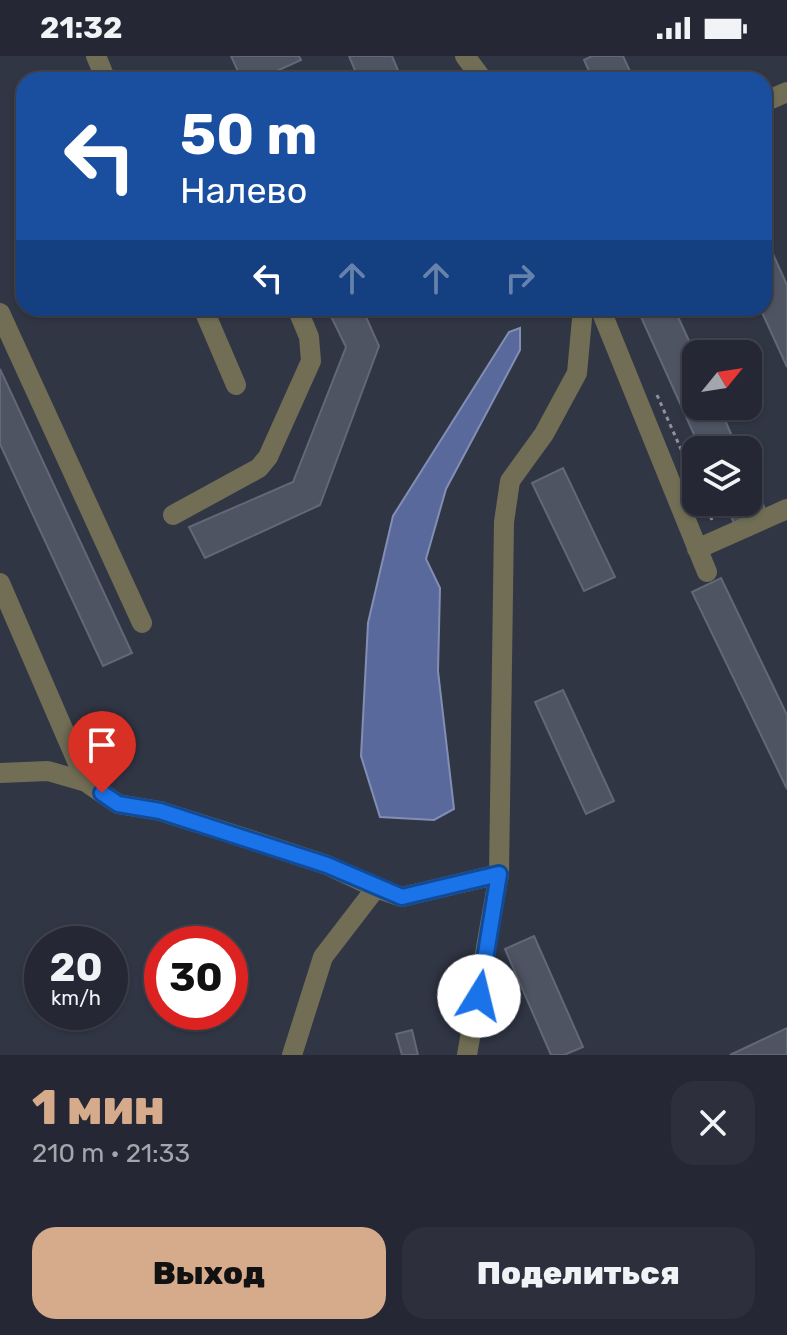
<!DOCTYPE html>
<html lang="ru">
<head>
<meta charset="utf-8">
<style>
	:root { --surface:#252834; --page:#2d303c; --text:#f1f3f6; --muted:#a3a6ac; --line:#42444f; --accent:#d6ab8b }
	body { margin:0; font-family:Rubik,sans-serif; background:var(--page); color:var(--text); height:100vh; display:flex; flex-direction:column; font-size:30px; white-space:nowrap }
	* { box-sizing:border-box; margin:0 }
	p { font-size:26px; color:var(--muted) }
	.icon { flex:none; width:44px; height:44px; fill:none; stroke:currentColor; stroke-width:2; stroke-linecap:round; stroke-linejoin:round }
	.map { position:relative; height:999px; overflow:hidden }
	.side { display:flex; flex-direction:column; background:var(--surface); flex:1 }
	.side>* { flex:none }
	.top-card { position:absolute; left:16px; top:16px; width:756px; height:244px; border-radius:24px; box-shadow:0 2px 6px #0004,0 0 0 2px var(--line); background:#1a4fa0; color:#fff; overflow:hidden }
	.needle { width:52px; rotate:60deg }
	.buttons { position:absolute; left:682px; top:284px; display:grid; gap:16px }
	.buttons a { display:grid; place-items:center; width:80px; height:80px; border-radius:16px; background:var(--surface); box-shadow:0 2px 6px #0004,0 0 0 2px var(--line); font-size:40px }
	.speed { position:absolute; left:24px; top:870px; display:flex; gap:16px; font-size:40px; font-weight:700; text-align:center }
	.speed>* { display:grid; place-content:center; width:104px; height:104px; border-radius:50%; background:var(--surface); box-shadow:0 2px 6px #0004,0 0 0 2px var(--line); line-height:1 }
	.speed small { font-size:20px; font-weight:400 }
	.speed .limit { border:12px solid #d22; background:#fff; color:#111 }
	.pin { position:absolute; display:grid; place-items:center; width:68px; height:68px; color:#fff; margin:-82px -34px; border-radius:50% 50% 50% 0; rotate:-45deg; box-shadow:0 0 8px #0007 }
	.pin .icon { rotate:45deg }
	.me { position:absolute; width:88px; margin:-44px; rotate:9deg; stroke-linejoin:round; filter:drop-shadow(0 0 6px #0008) }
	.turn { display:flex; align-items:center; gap:28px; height:168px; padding:0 32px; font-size:36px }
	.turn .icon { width:104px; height:104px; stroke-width:2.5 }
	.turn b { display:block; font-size:56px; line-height:68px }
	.lanes { display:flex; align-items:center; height:76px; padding:0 32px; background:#0003; justify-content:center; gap:40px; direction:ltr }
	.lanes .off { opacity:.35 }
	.round { display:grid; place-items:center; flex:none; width:84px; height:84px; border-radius:24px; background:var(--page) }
	.headline { display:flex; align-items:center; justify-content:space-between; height:136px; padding:0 32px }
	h1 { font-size:48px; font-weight:800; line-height:60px; color:var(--accent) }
	.cta { display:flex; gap:16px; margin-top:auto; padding:16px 32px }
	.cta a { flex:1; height:92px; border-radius:24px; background:var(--accent); color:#111; font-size:32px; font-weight:800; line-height:92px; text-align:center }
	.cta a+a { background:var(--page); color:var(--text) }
	.status { display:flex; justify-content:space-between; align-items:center; height:56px; padding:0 40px; background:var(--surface); direction:ltr }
	.status svg { height:22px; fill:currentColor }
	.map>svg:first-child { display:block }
	.water { fill:#59699b; stroke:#828eb3; stroke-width:2 }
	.building { fill:#4f5463; stroke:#626878; stroke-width:2 }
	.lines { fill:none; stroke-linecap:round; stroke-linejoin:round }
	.path { stroke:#8e929e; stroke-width:3; stroke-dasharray:4 4; stroke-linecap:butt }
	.minor { stroke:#716e55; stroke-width:20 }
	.route-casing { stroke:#114b97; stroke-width:20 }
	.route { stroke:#1a73e8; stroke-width:14 }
</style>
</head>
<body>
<div class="status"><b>21:32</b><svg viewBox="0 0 49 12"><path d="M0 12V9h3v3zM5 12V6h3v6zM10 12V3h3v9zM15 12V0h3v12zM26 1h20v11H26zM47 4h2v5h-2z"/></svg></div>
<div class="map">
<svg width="787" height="999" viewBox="0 0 787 999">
	<rect width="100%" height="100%" fill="#313645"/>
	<path class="water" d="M520 272V294L446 433 426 503 440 532 438 615 454 753 434 764 380 761 361 700 368 567 393 460 509 276Z"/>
	<path class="building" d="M231 0H299L301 4 257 24H242Z
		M349 0H392L402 24H359Z
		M592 0H623L634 24H593L584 4Z
		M764 178 787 229V311L760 252H764Z
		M327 252H362L379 290 320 449 205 502 189 471 293 426 346 291Z
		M637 252H674L696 300V350H719L738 394H701Z
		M0 313 132 597 103 610 0 388Z
		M563 412 615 521 584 535 532 427Z
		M748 415 765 453 734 467 724 446H748Z
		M721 522 787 659V733L692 536Z
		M563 634 614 745 586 758 535 646Z
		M534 880 583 991 564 999H551L505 893Z
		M787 972V999H730Z
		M412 974 418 999H402L396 978Z"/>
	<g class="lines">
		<path class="path" d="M657 339 696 427
			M704 446 712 464"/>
		<path class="minor" d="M96 0 106 24
			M465 0 483 24
			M764 46 787 36
			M203 252 236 329
			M600 252 707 516
			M0 257 142 567
			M173 459 259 412 268 401 311 305 309 281 297 252
			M697 493 787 453
			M0 527 86 726
			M0 717 48 715 86 726 118 748 160 755 248 783 327 809 376 832
			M292 999 323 901 376 832 402 841 499 818
			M467 999 499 818 504 466 510 425 544 378 577 317 583 252"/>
	</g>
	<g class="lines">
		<g class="route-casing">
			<path id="route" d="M102 737 118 748 160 755 327 809 402 841 499 818 479 940"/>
		</g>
		<use href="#route" class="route"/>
	</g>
</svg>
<div class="buttons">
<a><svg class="needle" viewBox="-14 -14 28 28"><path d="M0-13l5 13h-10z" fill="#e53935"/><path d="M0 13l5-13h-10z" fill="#a3a6ac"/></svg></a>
<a><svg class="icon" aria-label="layers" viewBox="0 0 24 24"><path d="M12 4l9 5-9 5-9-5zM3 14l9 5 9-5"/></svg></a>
</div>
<div class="speed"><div>20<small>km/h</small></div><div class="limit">30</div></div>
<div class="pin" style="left:102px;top:737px;background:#d93025"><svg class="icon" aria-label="arrive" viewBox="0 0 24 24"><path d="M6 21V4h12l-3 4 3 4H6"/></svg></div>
<svg class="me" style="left:479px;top:940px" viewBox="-20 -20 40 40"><circle r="19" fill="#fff"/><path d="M0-13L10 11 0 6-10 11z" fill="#1a73e8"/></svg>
<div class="top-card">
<div class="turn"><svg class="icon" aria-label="left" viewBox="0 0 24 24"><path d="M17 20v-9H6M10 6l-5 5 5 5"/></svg><div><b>50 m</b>Налево</div></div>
<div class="lanes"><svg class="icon" aria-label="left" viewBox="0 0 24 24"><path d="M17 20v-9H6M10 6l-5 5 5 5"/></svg><svg class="icon off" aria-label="ahead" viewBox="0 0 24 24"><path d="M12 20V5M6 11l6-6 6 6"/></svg><svg class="icon off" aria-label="ahead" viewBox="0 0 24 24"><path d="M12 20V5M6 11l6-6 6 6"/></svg><svg class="icon off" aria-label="right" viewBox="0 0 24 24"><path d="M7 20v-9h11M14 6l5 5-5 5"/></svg></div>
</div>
</div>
<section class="side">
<div class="headline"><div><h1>1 мин</h1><p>210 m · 21:33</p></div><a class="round"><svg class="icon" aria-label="close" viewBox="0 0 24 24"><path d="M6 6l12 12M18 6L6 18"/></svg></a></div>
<div class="cta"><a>Выход</a><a>Поделиться</a></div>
</section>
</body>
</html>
